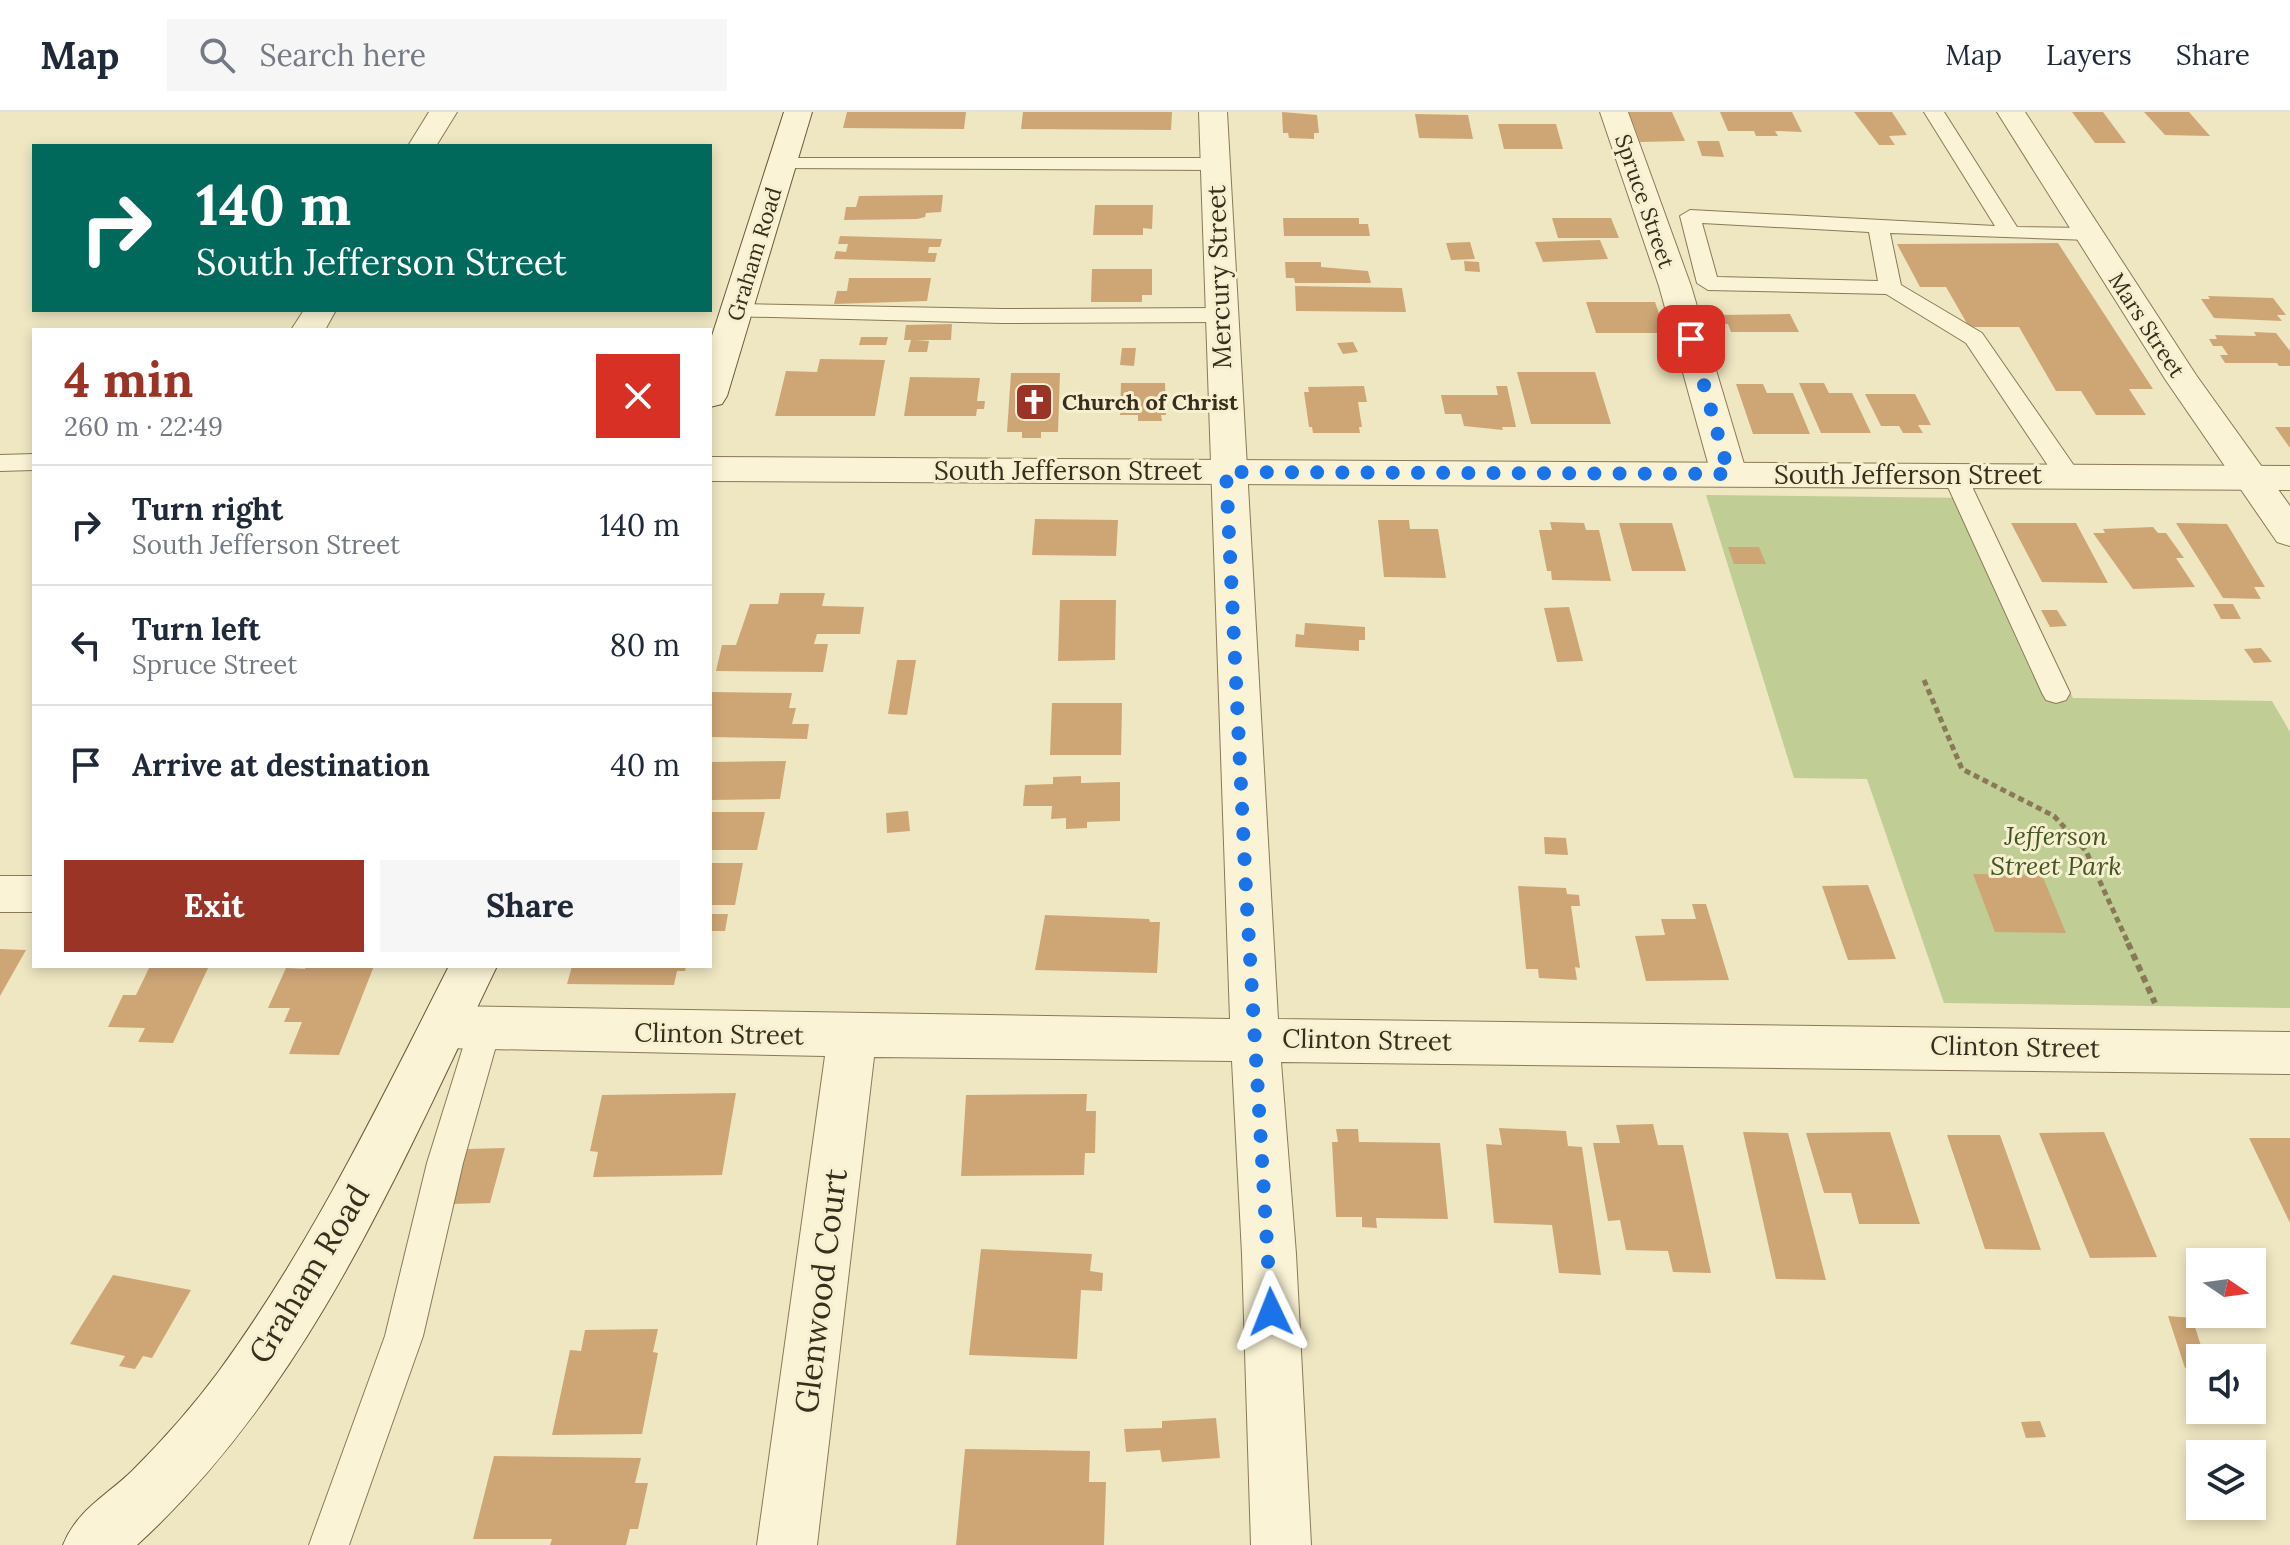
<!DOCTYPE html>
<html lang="en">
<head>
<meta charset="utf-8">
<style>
	:root { --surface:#fff; --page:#f6f6f7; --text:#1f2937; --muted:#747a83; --line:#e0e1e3; --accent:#9a3427 }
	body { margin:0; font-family:Lora,serif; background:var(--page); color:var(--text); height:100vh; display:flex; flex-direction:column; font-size:30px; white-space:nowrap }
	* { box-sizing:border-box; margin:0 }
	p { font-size:26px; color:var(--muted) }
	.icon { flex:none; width:44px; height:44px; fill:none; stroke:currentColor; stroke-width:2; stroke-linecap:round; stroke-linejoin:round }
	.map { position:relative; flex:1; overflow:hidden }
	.side { position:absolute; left:32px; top:216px; width:680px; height:640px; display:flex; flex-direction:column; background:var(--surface); border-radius:0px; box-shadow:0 4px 12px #0003 }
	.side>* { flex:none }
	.top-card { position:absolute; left:32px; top:32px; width:680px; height:168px; border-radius:0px; box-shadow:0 4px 12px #0003; background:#00695c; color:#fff; overflow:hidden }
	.needle { width:52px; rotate:103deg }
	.buttons { position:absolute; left:2186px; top:1136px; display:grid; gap:16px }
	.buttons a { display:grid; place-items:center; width:80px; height:80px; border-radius:0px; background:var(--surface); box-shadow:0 4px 12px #0003; font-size:40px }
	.pin { position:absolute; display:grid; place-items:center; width:68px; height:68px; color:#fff; margin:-34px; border-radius:16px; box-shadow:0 4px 12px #0006 }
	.me { position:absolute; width:88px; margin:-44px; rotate:358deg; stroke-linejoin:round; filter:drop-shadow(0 0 6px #0008) }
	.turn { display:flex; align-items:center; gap:28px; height:168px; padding:0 32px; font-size:36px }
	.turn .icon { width:104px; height:104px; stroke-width:2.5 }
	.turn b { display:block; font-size:56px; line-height:68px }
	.round { display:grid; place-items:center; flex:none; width:84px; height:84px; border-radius:0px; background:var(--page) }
	.overview { display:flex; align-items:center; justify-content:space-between; height:136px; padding:0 32px }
	h1 { font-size:48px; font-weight:800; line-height:60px; color:var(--accent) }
	.cta { display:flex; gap:16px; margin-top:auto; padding:16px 32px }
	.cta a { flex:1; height:92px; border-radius:0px; background:var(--accent); color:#fff; font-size:32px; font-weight:800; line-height:92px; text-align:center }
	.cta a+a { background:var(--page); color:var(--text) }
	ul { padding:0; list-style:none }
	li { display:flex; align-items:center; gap:24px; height:120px; padding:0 32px; border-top:2px solid var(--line) }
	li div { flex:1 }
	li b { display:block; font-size:30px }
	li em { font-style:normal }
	header { display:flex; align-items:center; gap:48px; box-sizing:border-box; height:112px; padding:0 40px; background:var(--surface); border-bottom:2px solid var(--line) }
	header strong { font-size:38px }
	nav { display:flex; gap:44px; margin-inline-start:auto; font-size:28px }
	.search { width:560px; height:72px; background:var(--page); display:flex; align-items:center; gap:20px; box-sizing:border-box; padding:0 28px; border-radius:0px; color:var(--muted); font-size:30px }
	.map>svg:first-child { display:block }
	.green { fill:#c0cd95 }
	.building { fill:#cea676 }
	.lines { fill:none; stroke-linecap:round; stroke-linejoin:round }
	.service-casing { stroke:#897958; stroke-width:2 }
	.minor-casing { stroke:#897958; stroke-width:2 }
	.tertiary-casing { stroke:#897958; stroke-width:2 }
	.secondary-casing { stroke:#6b593c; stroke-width:2 }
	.path-far1 { stroke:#897958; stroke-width:5; stroke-dasharray:6 4; stroke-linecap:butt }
	.path { stroke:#897958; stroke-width:6; stroke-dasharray:7 5; stroke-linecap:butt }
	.service { fill:#faf3d5; fill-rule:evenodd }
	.minor { fill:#faf3d5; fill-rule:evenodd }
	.tertiary { fill:#faf3d5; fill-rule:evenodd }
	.secondary { fill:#faf3d5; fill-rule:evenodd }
	.route { stroke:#1a73e8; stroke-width:14; stroke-dasharray:0 25.2 }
	.labels { text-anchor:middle; stroke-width:6; stroke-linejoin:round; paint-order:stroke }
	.far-street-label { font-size:22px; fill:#392e1d; stroke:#f6f0d1 }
	.far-poi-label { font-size:22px; font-weight:bold; fill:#392e1d; stroke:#f6f0d1; text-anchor:start }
	.street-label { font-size:26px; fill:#392e1d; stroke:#f6f0d1 }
	.park-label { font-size:26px; font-style:italic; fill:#435623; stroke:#f6f0d1 }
	.near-street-label { font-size:32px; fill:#392e1d; stroke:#f6f0d1 }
</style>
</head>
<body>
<header>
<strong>Map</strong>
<div class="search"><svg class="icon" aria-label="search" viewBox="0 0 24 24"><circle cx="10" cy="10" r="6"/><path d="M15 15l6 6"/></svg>Search here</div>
<nav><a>Map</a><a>Layers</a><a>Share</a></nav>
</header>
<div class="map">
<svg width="2290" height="1433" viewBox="0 0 2290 1433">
	<rect width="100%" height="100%" fill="#efe7c2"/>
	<path class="green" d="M1706 383 1974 386 2073 586 2272 589 2290 620V896L1944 891 1867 667 1794 666Z"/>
	<path class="building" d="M847 0H966L964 17 843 16Z
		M1023 0H1172L1171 18 1021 17Z
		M1282 0 1317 3 1319 21H1314V27L1289 26 1288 21H1283Z
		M1629 0H1672L1685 29 1640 30Z
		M1720 0H1792L1802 20 1775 19 1778 24H1756L1754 19H1728Z
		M1854 0H1892L1907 23 1889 24 1895 33H1879Z
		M2072 0H2103L2126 31H2095Z
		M2144 0H2189L2210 24 2165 23Z
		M1415 2 1468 3 1473 27 1419 26Z
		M1498 12H1556L1563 37H1504Z
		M1697 29H1719L1724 45 1702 44Z
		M943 83 941 100 926 101 925 105 917 107 844 108 846 95H856L859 84Z
		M1095 93H1153L1152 117 1143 116V123H1093Z
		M1283 106H1359V112H1368L1370 124H1284Z
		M1552 106H1611L1619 126H1558Z
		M840 124 942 127 940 135H929L928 141H937L935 150 834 147 836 139 846 140 848 132H838Z
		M1600 128 1608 147 1543 150 1535 130Z
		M1470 130 1475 147 1451 148 1446 131Z
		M2058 131 2153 277H2129L2146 303H2096L2081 279H2056L2019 215H1969L1946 175H1920L1897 132Z
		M1464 149 1479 150 1480 160 1465 159Z
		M1285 150H1321V155L1368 159 1371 171H1295L1294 166H1286Z
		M1092 157H1152V183H1142V190H1091Z
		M849 166H931L927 189 834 192 837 179H847Z
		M1295 174 1402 176 1406 200 1296 199Z
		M2208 184 2273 186 2286 203H2277L2282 209 2214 206 2201 187H2210Z
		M1586 190H1655L1666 221H1596Z
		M1790 202 1799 220H1731L1728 212H1719L1714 203Z
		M952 212 951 228H916L929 229 927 240H908L911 228H904L906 213Z
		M2254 220 2276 221 2290 239V254H2279L2277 251H2225L2220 243H2228L2222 234H2213L2209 227H2217L2215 223 2256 224Z
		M861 225H888L886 233H859Z
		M1353 230 1358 240 1343 242 1337 231Z
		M1122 236H1136L1134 254 1120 253Z
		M820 247 885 248 875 304H775L786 259 817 260Z
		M1517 260H1595L1611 312H1531Z
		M1011 261H1060L1058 320H1041V326H1022V320H1007Z
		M910 265 980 266 977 289H985L984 297H977L976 304H904Z
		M1121 271H1165L1166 303H1161L1162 309H1138V303H1120Z
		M1799 271H1824L1829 281H1852L1871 321H1821Z
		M1736 272H1763L1767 281H1793L1810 322H1753Z
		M1364 274 1367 290H1358L1362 315H1359L1360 321H1313L1312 315H1309L1304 280H1309L1308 275Z
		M1496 274H1507L1516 315H1502L1503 318 1464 314 1461 302H1445L1441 283H1498Z
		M1865 282H1915L1931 313H1918L1923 321H1903L1899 314H1881Z
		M2275 315H2290V336Z
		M1035 407 1118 408 1116 444 1032 443Z
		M1378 408H1409L1410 417H1438L1446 466 1384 465Z
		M1550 410 1584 411 1586 418H1599L1611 469 1552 468 1551 459H1547L1539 418H1552Z
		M1619 411H1672L1686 459H1632Z
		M2011 411H2076L2108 471 2042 470Z
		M2176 411 2227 412 2265 475H2254L2261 487 2223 486Z
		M2153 415 2158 421H2166L2184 446H2176L2195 475 2133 477 2093 421H2105L2103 417Z
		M1728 435H1759L1766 452H1734Z
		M780 481H825L822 494 864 495 860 522H817L814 532H828L823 560 716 559 722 533H736L750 492H778Z
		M1060 488H1116L1115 548 1058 549Z
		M2213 492H2233L2241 507H2221Z
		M1569 495 1583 549 1557 550 1544 496Z
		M2041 498H2057L2067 514 2050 515Z
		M1305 511 1365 515V528H1359V539L1295 535 1296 522 1304 523Z
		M2261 536 2272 550 2254 551 2244 537Z
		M897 548H916L907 603 888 602Z
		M712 580 792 581 789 596H796L792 612H809L807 627 710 625Z
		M1052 591H1122L1121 643H1050Z
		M786 649 780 687 710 688V650Z
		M1081 664V671L1120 670V709L1087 710V716L1066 717V706L1051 707 1052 694H1023L1025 673 1053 672V665Z
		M908 699 910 719 887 721 886 701Z
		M710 700H765L757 738H710Z
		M1544 725 1566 726 1568 743 1545 742Z
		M710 751H743L735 793H710Z
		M1973 762 2042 763 2066 821 1995 820Z
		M1868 773 1896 847 1848 848 1822 774Z
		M1518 774 1566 776 1567 782 1579 783 1580 794H1571L1580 856 1575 855 1577 868 1539 866 1538 857H1526Z
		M1692 792H1706L1729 868 1646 869 1635 824 1665 823 1661 807H1696Z
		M710 802H728L725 819H710Z
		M1045 803 1149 807 1150 810H1160L1157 861 1035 858Z
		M0 837 26 838 0 884Z
		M150 854H209L173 931 138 930 145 916 108 915 123 883H136Z
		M306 854H374L339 943 289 942 302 910H284L290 896H268L286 856 305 857Z
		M572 854H686L685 859H677L674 873 567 872Z
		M736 981 722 1063 593 1065 598 1040 590 1039 602 983Z
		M1087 982 1086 999H1096L1095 1041H1085L1084 1063 961 1064 966 983Z
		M1653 1012 1658 1033H1683L1711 1161 1673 1160 1668 1139 1626 1138 1620 1108 1608 1109 1593 1031H1620L1616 1013Z
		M1499 1016 1566 1019 1568 1034 1582 1035 1601 1163 1559 1161 1552 1113 1494 1111 1486 1032 1502 1033Z
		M1336 1017H1358L1359 1030 1440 1031 1448 1107 1376 1106 1377 1116 1362 1115V1105H1336L1332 1030H1338Z
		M1743 1020 1788 1021 1826 1168 1776 1167Z
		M1890 1020 1920 1112H1859L1851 1081H1824L1806 1021Z
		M2104 1020 2157 1145 2090 1146 2039 1021Z
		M1947 1023H2000L2041 1138 1985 1137Z
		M2249 1026H2290V1111Z
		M505 1036 490 1091 452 1092 467 1037Z
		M981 1137 1092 1142 1090 1159 1103 1161 1102 1179 1081 1178 1077 1247 969 1243Z
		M113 1163 191 1178 152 1246 143 1244 135 1257 119 1254 125 1244 70 1232Z
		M2168 1204 2192 1206 2205 1246H2200V1257L2185 1256Z
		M658 1217 653 1240 658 1241 642 1322 552 1323 570 1238 581 1239 585 1218Z
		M1216 1306 1220 1346 1162 1350 1160 1338 1126 1340 1124 1317 1162 1316V1309Z
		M2040 1309 2046 1325 2026 1326 2021 1310Z
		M965 1337 1090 1339 1089 1370H1106L1104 1433H956Z
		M494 1344 641 1346 635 1371H648L638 1417H630L626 1433H550L552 1427H473Z"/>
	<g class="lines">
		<g class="service-casing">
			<path id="service" d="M1924 0H1944L2017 115 2089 116 2100 122 2089 128 1890 121 1901 173 1982 221 2077 358 2080 364 2077 370H2059L1966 231 1886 182 1708 178 1697 171 1680 104 1690 98 1995 114ZM1702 111 1869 120 1878 169 1717 165Z
				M782 46H1215L1225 52 1215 58 775 56 772 52Z
				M737 192 1002 197 1220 196 1231 203 1220 210 1002 211 729 204 726 199 729 194Z
				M34 342V358L0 359V343Z
				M1955 356 1964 358 1967 364 2070 581 2066 588 2056 591 2046 588 2042 581 1943 364 1946 358Z
				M485 902 497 906 501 916 463 1051 423 1224 349 1433H309L385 1224 427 1051 469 916 473 906Z"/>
		</g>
		<g class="minor-casing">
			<path id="minor" d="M429 0H457L436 34H408Z
				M1199 0H1227L1278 907 2290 920V962L1281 950 1296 1142 1311 1433H1251L1242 1142 1232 949 874 945 817 1433H757L825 944 444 936 427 930 420 915 427 900 444 894 1230 907Z
				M1600 0H1628L1691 174 1747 362 1742 370 1729 374 1716 370 1711 362 1659 174Z
				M1997 0H2025L2196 263 2290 394V434L2277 430 2165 267Z
				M304 198H336L325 218H291Z
				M0 764H34V800H0Z"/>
		</g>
		<g class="tertiary-casing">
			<path id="tertiary" d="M710 345 2290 354V378L710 369Z"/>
		</g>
		<g class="secondary-casing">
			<path id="secondary" d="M784 0H812L727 284 722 292 710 295V230Z
				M449 854H497C398 1059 308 1277 137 1433H63C77 1398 106 1384 132 1359 162 1329 194 1293 219 1259 311 1133 379 992 449 854Z"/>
		</g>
		<path class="path-far1" d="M1924 568 1962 657 2054 704 2086 739 2129 833"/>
		<path class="path" d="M2128 831 2155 891"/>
		<use href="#service" class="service"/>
		<use href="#minor" class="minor"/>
		<use href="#tertiary" class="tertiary"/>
		<use href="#secondary" class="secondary"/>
	</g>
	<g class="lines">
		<path class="route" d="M1271 1200 1246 778 1226 360 1729 362 1691 227"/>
	</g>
	<defs>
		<g id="church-square" transform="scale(2)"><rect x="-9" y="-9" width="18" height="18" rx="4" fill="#9a3427" stroke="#f6f0d1"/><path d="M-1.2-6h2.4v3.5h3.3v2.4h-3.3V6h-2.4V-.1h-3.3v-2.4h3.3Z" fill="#fff"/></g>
	</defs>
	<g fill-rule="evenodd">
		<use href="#church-square" x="1034" y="290"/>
	</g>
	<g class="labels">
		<g class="far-street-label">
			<text transform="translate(1645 89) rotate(71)" y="8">Spruce Street</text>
			<text transform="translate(754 142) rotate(-73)" y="8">Graham Road</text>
			<text transform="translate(2147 213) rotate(57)" y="8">Mars Street</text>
		</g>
		<g class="far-poi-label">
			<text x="1062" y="298">Church of Christ</text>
		</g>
		<g class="street-label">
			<text transform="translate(1219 165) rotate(-92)" y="9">Mercury Street</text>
			<text x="1068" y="368">South Jefferson Street</text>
			<text x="1908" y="372">South Jefferson Street</text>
			<text transform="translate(719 922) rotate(1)" y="9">Clinton Street</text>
			<text transform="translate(1367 928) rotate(1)" y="9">Clinton Street</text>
			<text transform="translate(2015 935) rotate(1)" y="9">Clinton Street</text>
		</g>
		<g class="park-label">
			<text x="2056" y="733">Jefferson<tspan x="2056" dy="30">Street Park</tspan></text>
		</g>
		<g class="near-street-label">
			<text transform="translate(309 1162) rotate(-59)" y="11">Graham Road</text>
			<text transform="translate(821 1179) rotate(-83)" y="11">Glenwood Court</text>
		</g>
	</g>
</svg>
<div class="buttons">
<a><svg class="needle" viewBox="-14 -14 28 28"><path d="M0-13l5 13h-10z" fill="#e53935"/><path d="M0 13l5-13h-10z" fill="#747a83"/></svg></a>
<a><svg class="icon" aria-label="sound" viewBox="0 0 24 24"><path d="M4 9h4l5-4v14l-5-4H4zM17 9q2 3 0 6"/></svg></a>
<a><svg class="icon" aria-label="layers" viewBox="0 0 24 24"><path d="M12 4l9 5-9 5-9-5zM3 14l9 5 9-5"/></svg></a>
</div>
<div class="pin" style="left:1691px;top:227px;background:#d93025"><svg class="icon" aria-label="arrive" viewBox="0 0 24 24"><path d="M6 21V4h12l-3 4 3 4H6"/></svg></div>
<svg class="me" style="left:1271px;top:1200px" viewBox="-20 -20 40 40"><path d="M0-17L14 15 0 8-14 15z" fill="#1a73e8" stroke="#fff" stroke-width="4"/></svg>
<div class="top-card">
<div class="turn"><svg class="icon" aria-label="right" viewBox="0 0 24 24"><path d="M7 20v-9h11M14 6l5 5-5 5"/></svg><div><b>140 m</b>South Jefferson Street</div></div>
</div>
<section class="side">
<div class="overview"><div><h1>4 min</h1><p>260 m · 22:49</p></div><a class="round" style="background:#d93025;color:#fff"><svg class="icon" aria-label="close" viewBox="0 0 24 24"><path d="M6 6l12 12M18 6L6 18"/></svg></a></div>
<ul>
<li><svg class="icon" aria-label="right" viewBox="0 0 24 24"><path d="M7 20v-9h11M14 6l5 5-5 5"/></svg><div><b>Turn right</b><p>South Jefferson Street</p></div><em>140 m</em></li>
<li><svg class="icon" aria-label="left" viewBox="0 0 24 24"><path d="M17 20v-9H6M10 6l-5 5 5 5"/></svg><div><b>Turn left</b><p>Spruce Street</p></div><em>80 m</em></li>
<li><svg class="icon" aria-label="arrive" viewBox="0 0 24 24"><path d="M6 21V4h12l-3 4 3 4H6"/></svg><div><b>Arrive at destination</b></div><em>40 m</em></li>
</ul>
<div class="cta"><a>Exit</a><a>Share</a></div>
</section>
</div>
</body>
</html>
